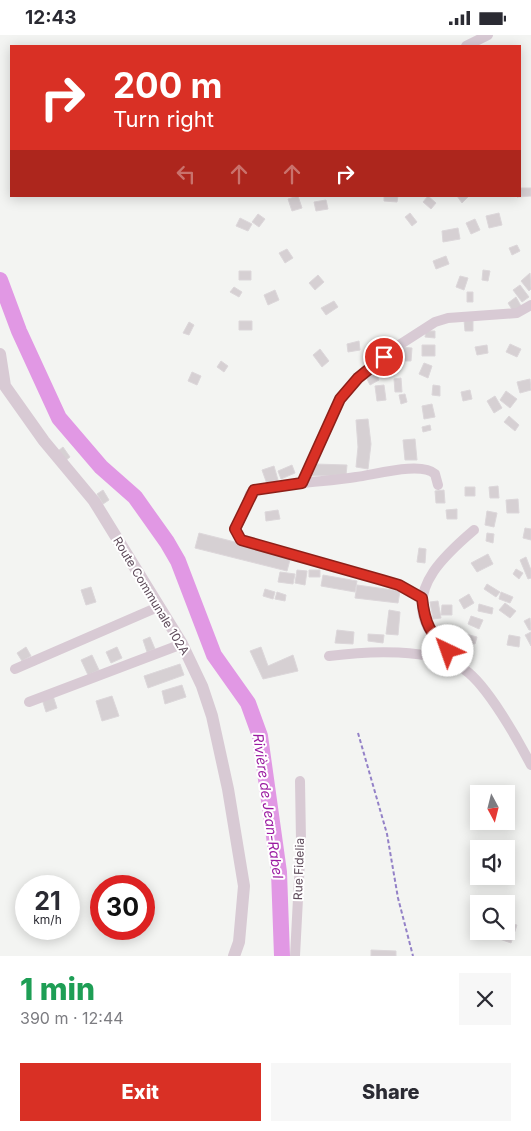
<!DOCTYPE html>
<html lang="en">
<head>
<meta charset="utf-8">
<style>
	:root { --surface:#fff; --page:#f7f7f7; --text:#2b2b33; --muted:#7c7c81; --accent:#d93025 }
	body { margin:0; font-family:Inter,sans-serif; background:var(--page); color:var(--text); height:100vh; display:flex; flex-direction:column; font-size:19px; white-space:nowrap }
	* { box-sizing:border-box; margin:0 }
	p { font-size:16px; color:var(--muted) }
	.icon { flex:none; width:28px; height:28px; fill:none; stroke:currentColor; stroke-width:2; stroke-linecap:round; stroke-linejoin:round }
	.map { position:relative; height:921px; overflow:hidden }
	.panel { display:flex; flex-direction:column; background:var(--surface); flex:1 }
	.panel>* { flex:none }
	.hud { position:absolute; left:10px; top:10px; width:511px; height:152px; border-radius:0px; box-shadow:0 2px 12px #0003; background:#d93025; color:#fff; overflow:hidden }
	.needle { width:32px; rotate:173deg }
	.buttons { position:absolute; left:470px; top:750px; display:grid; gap:10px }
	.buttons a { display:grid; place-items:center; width:45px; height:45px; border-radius:0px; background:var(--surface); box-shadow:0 2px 12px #0003; font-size:25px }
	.speed { position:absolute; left:15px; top:840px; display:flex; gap:10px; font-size:25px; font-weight:700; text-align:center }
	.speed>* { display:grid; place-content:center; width:65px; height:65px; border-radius:50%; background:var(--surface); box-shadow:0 2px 12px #0003; line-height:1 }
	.speed small { font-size:12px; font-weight:400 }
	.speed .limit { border:8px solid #d22; background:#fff; color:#111 }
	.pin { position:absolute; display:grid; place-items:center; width:42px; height:42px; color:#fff; margin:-21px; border:2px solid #fff; border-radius:50%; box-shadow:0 1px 5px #0007 }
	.me { position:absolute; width:55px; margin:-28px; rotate:318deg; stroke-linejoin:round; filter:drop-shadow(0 0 4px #0008) }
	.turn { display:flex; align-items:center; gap:18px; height:105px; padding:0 20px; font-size:22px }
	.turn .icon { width:65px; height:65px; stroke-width:2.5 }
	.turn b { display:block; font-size:35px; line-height:42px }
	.lanes { display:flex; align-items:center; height:48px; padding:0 20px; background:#0003; justify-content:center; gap:25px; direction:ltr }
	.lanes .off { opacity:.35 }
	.round { display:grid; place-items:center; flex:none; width:52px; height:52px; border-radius:0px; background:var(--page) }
	.headline { display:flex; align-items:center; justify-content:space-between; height:85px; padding:0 20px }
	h1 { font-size:30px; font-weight:800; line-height:38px; color:#1e9e55 }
	.cta { display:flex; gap:10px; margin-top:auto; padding:10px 20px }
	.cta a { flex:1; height:58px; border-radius:0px; background:var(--accent); color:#fff; font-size:20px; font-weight:800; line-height:58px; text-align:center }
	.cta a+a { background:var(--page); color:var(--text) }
	.status { display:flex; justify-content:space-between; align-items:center; height:35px; padding:0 25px; background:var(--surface); direction:ltr }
	.status svg { height:14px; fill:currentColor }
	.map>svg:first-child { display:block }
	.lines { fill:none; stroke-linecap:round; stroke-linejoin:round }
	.river { stroke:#e198e4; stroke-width:16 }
	.building { fill:#d6d0d3; stroke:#dcd7da }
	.path { stroke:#9381c7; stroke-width:2; stroke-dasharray:4 2.5; stroke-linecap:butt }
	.minor { stroke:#d8cad4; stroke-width:10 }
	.tertiary { stroke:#d8cad4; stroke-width:12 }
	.route-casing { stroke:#8d1f18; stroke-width:12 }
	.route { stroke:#d93025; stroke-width:9 }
	.labels { text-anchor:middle; stroke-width:4; stroke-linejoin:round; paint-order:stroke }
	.street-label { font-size:12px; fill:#5e4b5a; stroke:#fff }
	.water-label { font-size:14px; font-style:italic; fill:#9b1ba1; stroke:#fff }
</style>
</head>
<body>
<div class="status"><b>12:43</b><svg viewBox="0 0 49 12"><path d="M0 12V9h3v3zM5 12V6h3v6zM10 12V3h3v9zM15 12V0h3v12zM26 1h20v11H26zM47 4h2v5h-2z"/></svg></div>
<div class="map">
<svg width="531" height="921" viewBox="0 0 531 921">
	<rect width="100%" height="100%" fill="#f3f4f2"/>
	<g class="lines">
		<path class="river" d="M0 245 19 296 59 383 101 432 135 462 167 507 178 526 214 620 248 668 260 701 279 837 282 921"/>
	</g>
	<path class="building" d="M520 153H531V161L517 162 520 161Z
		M298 161 302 173 292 176 288 164Z
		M384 161H398L397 167 384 166Z
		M428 161 436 168 431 174 423 167Z
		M457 161H469L462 168Z
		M326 165 328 174 316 176 314 167Z
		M410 178 417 187 412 191 405 182Z
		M499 178 502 190 489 193 486 181Z
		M258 179 265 184 259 192 252 187Z
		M240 183 252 189 248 196 236 191Z
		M475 184 480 195 471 199 466 188Z
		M458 193 460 204 443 207 442 196Z
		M517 210 520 216 512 220 509 213Z
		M287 214 293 223 285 228 279 218Z
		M446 221 449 229 436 234 433 226Z
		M483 235 490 236 488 246 482 245Z
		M239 236H251V245H239Z
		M530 238 531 254 529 256 521 246Z
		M318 240 324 247 315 255 309 248Z
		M460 241 468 243 464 255 456 252Z
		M520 250 529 262 522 267 513 255Z
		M234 252 242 257 239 262 230 257Z
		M275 255 279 265 268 270 264 260Z
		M467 257H473V267H467Z
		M516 262 521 271 513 276 508 268Z
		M334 266 338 272 326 280 321 273Z
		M473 284V296H465L464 285Z
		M239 286H252V295H239Z
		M189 287 194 290 189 300 183 298Z
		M426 296H435V303L425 302Z
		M359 306 360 315 348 317 347 309Z
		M510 309 521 314 517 322 506 317Z
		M422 310H435V321H422Z
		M487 310 488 318 477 320 475 312Z
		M400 312 412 313 411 326H400Z
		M320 314 329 326 322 332 313 320Z
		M221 326 228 331 224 337 217 332Z
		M394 326 395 339 385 340 384 327Z
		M424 328 432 331 428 343 419 339Z
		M192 337 201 341 197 350 188 346Z
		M375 337 379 345 370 350 366 342Z
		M401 343 402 357H395L394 344Z
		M530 344 531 355 520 358 517 347Z
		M384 350 386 365 377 366 375 351Z
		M433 350 440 351V361L432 360Z
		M470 355 472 364 463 366 461 357Z
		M506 356 517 364 510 373 500 365Z
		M405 359 407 367 401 369 399 360Z
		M495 361 502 373 494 378 487 366Z
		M432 369 435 382 424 384 422 371Z
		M509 381 519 390 515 396 504 387Z
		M368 384 371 409 368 434 356 432 358 412 356 385Z
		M430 390 431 395 423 397 422 392Z
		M415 404 417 425H405L403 405Z
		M63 412 70 422 65 426 58 416Z
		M315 429 347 430 346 440 308 441Z
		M292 430 295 438 281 444 278 436Z
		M274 431 278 445 267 449 262 435Z
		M498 451 499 463H490L489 452Z
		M465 452H475V461H465Z
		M103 455 109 465 103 469 97 459Z
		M444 455 445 468H436L435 456Z
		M518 464 519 478H507L506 465Z
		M457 474V484H447L446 475Z
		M278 475 280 484 266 486 265 477Z
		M487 476 497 478 494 492 485 490Z
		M525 493 531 494V505L523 503Z
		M199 498 291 521 287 536 195 513Z
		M487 498 494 499 493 508 486 506Z
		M419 513 426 514 425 528 417 527Z
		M488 519 493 529 477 537 471 528Z
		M526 522 531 535V543L528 544 520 525Z
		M516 534 523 538 519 544 513 539Z
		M297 535 307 536 305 550 295 548Z
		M309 535H320V542H309Z
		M280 537 295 539 293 549 278 547Z
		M323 540 357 546 355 557 321 551Z
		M487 549 500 557 496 562 484 554Z
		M357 550 400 556 398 568 355 563Z
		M91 552 96 567 86 570 81 555Z
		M265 554 275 557 273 564 263 561Z
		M277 557 286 560 285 566 275 564Z
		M501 557 513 562 510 568 499 564Z
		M469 559 474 568 464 574 459 565Z
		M438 566 441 583 433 584 430 567Z
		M505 568 516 576 510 583 499 575Z
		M479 569 493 573 492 579 478 576Z
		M442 570H452V580H441Z
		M389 575 400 577 398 600 386 599Z
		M471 581 483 585 479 594 468 589Z
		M530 583 531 595H529L524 586Z
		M337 595 354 597 353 609 335 608Z
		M531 597V611L525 600Z
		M462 598 477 602 475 609 461 605Z
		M368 599 384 600 383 608 368 606Z
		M509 600 520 602 519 612 507 610Z
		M150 602 155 614 147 617 143 605Z
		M26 612 31 621 22 626 17 618Z
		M117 612 122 623 111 628 106 617Z
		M261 612 268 631 293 620 298 636 263 644 250 616Z
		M92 620 99 635 88 640 81 625Z
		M180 629 184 640 148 653 144 641Z
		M182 650 186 662 165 669 162 656Z
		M53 661 57 673 46 677 42 664Z
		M112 661 119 681 102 686 96 666Z
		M506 887 517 890 511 908 497 903 499 896H506Z
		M371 915 396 916V921H371Z"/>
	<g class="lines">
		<path class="path" d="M358 698 387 799 398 863 413 921"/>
		<path class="minor" d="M466 11 488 0
			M302 448C320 446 338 445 356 442 374 440 421 426 435 439L438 450
			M422 563 399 550 382 545 241 505 235 494 245 474 250 459 254 455 302 448 340 364 358 343 393 314 435 287 448 283 517 278 531 270
			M329 621C367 616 431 612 465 635 487 650 518 705 531 730
			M463 632C451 620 435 607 427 591 408 552 447 518 474 495
			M15 634 158 572
			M29 667 182 609
			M295 921 301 806 300 746"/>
		<path class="tertiary" d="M0 319 5 351 44 406 94 466 182 609 202 651 212 681 228 754 244 851 239 907 234 921"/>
	</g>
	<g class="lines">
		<g class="route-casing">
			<path id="route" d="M384 322 358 343 340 364 302 448 254 455 235 494 241 505 382 545 399 550 422 563C425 590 430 597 448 616"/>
		</g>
		<use href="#route" class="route"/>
	</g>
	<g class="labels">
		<g class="street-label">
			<text transform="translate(151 561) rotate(59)" y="4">Route Communale 102A</text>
			<text transform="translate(299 834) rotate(-88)" y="4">Rue Fidelia</text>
		</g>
		<g class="water-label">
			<text transform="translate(268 771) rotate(82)" y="5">Rivière de Jean-Rabel</text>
		</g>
	</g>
</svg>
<div class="buttons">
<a><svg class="needle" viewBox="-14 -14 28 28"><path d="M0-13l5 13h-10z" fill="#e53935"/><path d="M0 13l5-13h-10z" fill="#7c7c81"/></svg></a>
<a><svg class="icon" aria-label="sound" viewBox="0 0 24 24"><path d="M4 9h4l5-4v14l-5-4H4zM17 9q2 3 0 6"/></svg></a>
<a><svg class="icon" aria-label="search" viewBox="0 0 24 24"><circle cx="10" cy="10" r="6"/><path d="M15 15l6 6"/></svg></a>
</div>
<div class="speed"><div>21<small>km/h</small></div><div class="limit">30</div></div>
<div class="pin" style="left:384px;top:322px;background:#d93025"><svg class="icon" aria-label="arrive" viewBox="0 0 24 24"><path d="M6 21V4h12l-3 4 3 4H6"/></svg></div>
<svg class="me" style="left:448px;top:616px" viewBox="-20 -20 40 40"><circle r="19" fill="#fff"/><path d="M0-13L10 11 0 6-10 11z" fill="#d93025"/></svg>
<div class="hud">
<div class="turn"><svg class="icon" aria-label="right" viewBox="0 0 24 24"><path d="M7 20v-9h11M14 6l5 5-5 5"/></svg><div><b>200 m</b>Turn right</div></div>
<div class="lanes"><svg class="icon off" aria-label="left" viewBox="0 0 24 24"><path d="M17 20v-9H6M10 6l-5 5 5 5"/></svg><svg class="icon off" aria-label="ahead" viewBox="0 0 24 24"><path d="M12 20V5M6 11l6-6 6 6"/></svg><svg class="icon off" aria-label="ahead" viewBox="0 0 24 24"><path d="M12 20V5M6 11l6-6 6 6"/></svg><svg class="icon" aria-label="right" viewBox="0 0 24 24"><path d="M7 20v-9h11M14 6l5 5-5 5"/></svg></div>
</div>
</div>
<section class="panel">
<div class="headline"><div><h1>1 min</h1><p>390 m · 12:44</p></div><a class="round"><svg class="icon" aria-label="close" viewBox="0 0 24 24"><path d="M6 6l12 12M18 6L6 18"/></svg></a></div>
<div class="cta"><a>Exit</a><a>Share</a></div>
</section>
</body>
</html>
